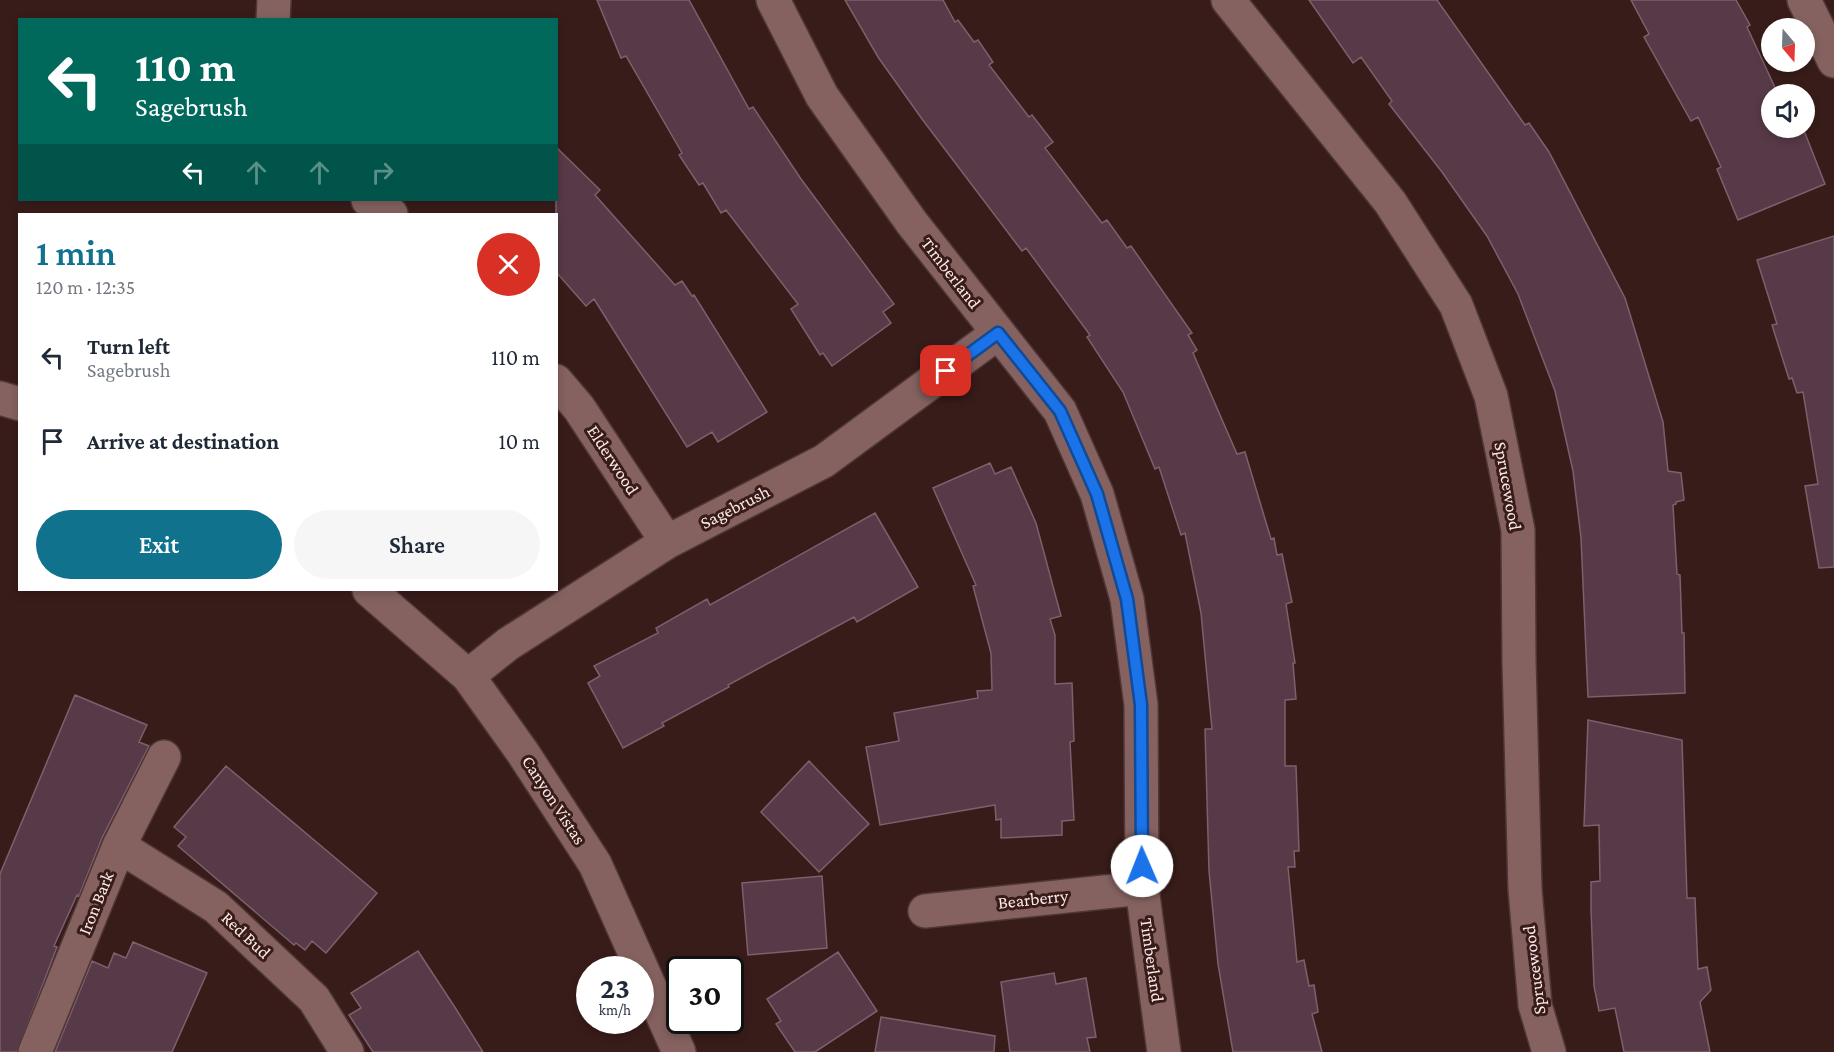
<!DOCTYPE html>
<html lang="en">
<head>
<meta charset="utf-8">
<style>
	:root { --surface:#fff; --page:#f6f6f7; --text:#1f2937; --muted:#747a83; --accent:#11728e }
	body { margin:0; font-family:"Crimson Pro",serif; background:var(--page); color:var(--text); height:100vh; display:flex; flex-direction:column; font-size:22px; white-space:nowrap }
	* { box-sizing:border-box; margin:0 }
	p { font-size:20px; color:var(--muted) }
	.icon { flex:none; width:33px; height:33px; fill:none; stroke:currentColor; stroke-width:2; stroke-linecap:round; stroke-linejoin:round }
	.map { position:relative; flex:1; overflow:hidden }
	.details { position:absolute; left:18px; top:213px; width:540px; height:378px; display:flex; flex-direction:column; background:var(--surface); border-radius:0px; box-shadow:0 3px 9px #0003 }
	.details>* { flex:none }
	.banner { position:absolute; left:18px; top:18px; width:540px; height:183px; border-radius:0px; box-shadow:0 3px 9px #0003; background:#00695c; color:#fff; overflow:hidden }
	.needle { width:39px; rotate:161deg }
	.controls { position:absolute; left:1761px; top:18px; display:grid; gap:12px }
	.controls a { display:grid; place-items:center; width:54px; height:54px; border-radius:50%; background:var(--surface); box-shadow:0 3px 9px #0003; font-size:30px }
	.speed { position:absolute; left:576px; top:956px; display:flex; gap:12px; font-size:30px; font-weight:700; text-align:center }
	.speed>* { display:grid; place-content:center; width:78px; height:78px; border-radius:50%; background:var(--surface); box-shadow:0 3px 9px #0003; line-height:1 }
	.speed small { font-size:15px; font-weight:400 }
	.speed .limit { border:3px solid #111; border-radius:9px; background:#fff; color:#111 }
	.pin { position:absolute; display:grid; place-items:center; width:51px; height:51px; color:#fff; margin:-26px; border-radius:12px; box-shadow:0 3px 9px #0006 }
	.me { position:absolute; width:66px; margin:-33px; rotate:359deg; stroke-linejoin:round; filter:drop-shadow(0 0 4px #0008) }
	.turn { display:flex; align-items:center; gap:21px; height:126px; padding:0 18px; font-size:27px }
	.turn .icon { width:78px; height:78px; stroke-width:2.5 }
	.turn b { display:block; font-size:42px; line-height:51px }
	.lanes { display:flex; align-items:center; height:57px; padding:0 18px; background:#0003; justify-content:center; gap:30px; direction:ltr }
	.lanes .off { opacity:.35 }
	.round { display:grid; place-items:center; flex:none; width:63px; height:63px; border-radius:32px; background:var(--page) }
	.summary { display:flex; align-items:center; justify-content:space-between; height:102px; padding:0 18px }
	h1 { font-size:36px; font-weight:600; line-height:45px; color:var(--accent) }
	.button { display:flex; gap:12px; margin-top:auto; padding:12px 18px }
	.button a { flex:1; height:69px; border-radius:36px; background:var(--accent); color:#fff; font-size:24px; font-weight:600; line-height:69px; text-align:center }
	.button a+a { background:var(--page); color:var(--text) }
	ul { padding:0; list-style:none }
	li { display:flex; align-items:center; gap:18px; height:84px; padding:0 18px }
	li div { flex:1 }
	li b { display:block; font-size:22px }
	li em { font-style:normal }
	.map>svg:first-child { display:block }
	.building { fill:#573a47; stroke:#7e5f6c; stroke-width:1.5 }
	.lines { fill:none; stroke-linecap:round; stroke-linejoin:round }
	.minor-casing { stroke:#4f3737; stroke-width:36 }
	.tertiary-casing { stroke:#4f3737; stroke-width:36 }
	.minor { stroke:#856260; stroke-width:33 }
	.tertiary { stroke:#856260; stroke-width:33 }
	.route-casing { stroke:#114b97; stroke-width:15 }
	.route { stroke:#1a73e8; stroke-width:10 }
	.labels { text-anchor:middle; stroke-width:6; stroke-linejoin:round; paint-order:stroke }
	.street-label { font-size:18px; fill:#fde9e7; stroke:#381c1a }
</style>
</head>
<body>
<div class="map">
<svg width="1834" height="1052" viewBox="0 0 1834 1052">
	<rect width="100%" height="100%" fill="#381c1a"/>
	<path class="building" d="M597 0H689L749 109 753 107 801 179 894 304 883 312 891 323 832 366 823 353 820 355 791 309 798 304 726 210 721 213 703 183 699 185 679 155 682 153 626 56 621 58Z
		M845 0H943L955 22 958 20 974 42 978 40 993 62 989 65 1029 117 1032 115 1053 142 1045 148 1102 223 1107 220 1127 248 1131 246 1192 333 1188 335 1197 350 1193 353 1237 454 1245 452 1271 539 1274 538 1277 555 1282 554 1292 602 1286 604 1295 663H1293L1296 699 1285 700V766H1296L1299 851H1294L1295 867H1288L1297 962 1304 960 1309 986 1314 985 1318 1012 1312 1014 1322 1052H1233L1218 964 1209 871 1205 729H1212L1201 613 1185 533 1181 535 1159 467 1155 469 1123 392 1087 337 1090 335 1026 248 1022 251 922 119 878 57Z
		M1309 0H1437L1525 125 1529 123 1549 152 1625 298 1663 422 1668 471 1681 473 1684 500 1676 502V504L1673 505 1677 574 1680 575 1682 633H1684L1685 693 1588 697 1581 538 1573 471 1555 391 1518 294 1487 236 1442 172 1389 104 1392 101 1361 57 1353 63Z
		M1631 0H1736L1750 25 1747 27 1778 94H1772V128H1803L1825 184 1738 220 1717 169 1721 167 1698 117 1691 121 1644 37 1649 34Z
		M556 147 600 190 595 195 675 285 682 281 692 296 694 295 767 412 718 442 712 432 687 447 594 299 586 306 556 272Z
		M1834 236V567L1819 568 1805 486 1818 484 1803 392 1797 393 1792 378 1789 379 1772 325 1777 324 1757 260Z
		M990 463 995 474 1011 467 1036 523 1061 616 1050 619 1055 635V684L1072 683 1074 741 1070 742 1074 820 1062 821V835L1001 838V819L996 820 995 805 880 825 866 747 899 741 894 713 978 698 977 691 992 690 991 653 973 586 976 585 933 488Z
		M875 513 918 587 857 622 854 617 728 685 729 687 662 723 664 726 623 748 588 683 600 676 594 666 658 633 656 628 707 599 710 605Z
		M75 695 147 725 139 742 149 746 102 838 79 896 77 895 54 946 57 947 17 1052H0V874Z
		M1588 720 1682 740 1687 898H1695L1698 969 1707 967 1711 990 1700 1002 1710 1052H1624L1615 1008 1599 1011 1594 986 1591 910V882L1600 881 1599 825 1584 826Z
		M809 761 869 824 819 872 761 812Z
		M226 766 377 893 326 953 312 941 305 950 296 943 294 945 178 846 186 837 174 827Z
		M822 876 827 948 748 955 742 883Z
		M133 942 207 973 172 1052H55L92 961 108 968 114 953 126 958Z
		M418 951 456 1009 483 1052H373L349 1015 361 1008 351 993Z
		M838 952 877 1011 815 1052H795L776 1024 781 1021 767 999Z
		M1054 973 1056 984 1086 978 1096 1037 1087 1038 1090 1052H1010L1001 982Z
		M881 1017 995 1036 994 1052H875Z"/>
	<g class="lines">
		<g class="minor-casing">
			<path id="minor" d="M773 0 822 96 912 223 1060 411 1097 494 1127 599 1141 705 1142 888 1164 1052
				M1228 0 1390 202 1456 305 1491 396 1518 530 1519 661 1525 889 1535 1005 1549 1052
				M1804 0 1834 61
				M273 20 274 0
				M368 200 391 214
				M556 381 579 408 667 542
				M468 676 508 644 667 542 824 461 998 333
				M119 846 216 907 314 999 347 1052
				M925 911 1142 888
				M35 1052 119 846 164 757"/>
		</g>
		<g class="tertiary-casing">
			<path id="tertiary" d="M0 398 20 404
				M369 590 468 676 523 753 595 864 679 1052"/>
		</g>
		<use href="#minor" class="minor"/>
		<use href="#tertiary" class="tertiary"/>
	</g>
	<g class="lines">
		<g class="route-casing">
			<path id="route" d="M946 371 998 333 1060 411 1097 494 1127 599 1141 705 1142 866"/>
		</g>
		<use href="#route" class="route"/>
	</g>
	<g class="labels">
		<g class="street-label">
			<text transform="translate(951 273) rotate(52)" y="6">Timberland</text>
			<text transform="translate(613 460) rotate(57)" y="6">Elderwood</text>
			<text transform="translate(1508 486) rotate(80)" y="6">Sprucewood</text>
			<text transform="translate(735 507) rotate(-27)" y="6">Sagebrush</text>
			<text transform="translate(554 800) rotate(57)" y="6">Canyon Vistas</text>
			<text transform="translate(1033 899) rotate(-6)" y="6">Bearberry</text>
			<text transform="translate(96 903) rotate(-68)" y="6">Iron Bark</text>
			<text transform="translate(246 935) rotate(43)" y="6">Red Bud</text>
			<text transform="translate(1152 960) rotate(82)" y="6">Timberland</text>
			<text transform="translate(1534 970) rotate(-97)" y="6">Sprucewood</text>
		</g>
	</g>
</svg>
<div class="controls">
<a><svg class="needle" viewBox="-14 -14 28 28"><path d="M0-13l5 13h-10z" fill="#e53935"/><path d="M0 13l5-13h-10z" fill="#747a83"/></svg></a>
<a><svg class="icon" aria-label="sound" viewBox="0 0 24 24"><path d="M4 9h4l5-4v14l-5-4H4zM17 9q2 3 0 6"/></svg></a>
</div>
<div class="speed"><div>23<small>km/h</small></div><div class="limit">30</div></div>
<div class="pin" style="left:946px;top:371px;background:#d93025"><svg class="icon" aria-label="arrive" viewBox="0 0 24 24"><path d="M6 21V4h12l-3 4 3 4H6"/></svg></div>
<svg class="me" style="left:1142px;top:866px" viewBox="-20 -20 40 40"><circle r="19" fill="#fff"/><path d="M0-13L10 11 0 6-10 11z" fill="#1a73e8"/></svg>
<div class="banner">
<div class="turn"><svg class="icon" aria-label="left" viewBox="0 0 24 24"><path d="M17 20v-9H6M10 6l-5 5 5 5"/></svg><div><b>110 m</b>Sagebrush</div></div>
<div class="lanes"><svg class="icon" aria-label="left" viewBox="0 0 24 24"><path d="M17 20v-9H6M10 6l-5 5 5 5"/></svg><svg class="icon off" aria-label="ahead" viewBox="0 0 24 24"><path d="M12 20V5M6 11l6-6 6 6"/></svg><svg class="icon off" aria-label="ahead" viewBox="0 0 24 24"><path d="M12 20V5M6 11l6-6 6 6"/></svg><svg class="icon off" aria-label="right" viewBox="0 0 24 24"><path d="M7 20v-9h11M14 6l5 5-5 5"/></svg></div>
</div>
<section class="details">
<div class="summary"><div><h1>1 min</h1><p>120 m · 12:35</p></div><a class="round" style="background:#d93025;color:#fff"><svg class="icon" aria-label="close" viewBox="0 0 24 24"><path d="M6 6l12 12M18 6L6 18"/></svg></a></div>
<ul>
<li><svg class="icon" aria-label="left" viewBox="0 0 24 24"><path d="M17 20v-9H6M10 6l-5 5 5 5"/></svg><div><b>Turn left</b><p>Sagebrush</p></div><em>110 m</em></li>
<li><svg class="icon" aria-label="arrive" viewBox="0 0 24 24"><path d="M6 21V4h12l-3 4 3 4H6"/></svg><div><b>Arrive at destination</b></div><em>10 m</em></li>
</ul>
<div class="button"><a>Exit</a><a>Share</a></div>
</section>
</div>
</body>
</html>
